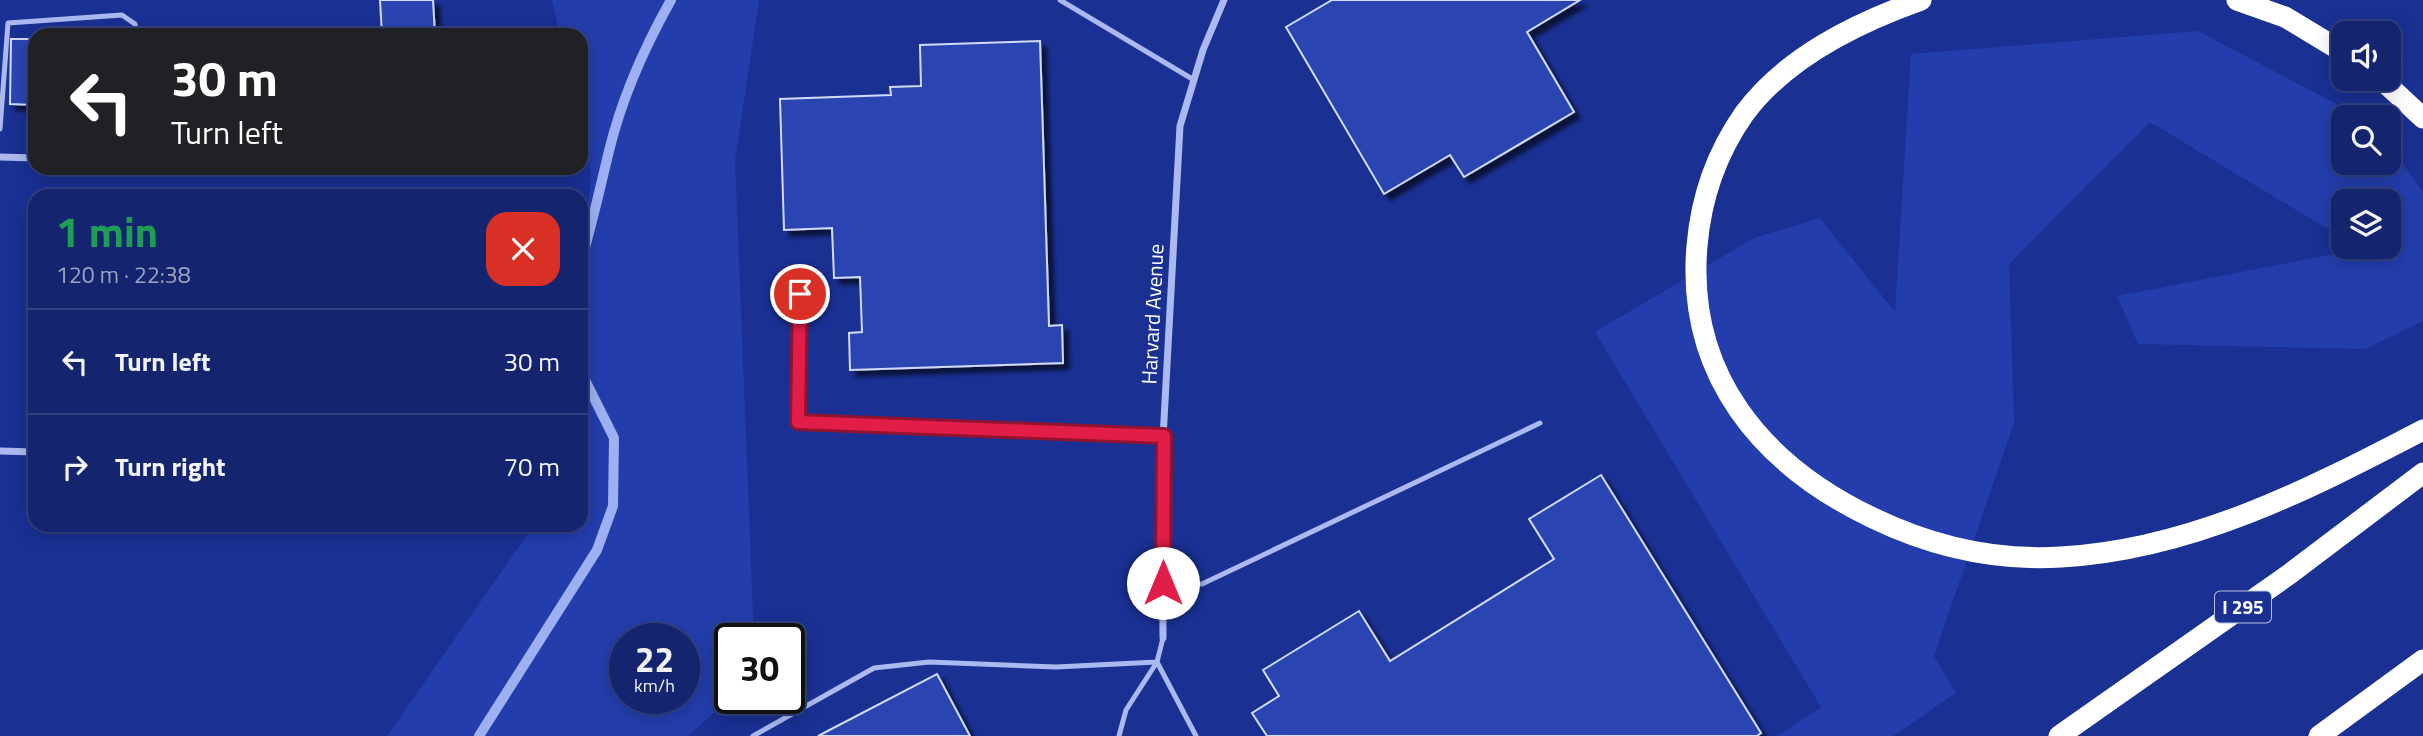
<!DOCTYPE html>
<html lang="en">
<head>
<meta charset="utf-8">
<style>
	:root { --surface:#14246e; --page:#213076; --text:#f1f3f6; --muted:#9da4c2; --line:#334181 }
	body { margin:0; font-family:"Titillium Web",sans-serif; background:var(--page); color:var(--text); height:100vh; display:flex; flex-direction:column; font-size:26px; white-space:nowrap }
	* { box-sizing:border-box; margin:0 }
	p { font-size:23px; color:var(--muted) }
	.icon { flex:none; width:38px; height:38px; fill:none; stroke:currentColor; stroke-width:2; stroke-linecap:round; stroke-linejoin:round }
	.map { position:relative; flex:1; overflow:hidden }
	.side { position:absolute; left:28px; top:189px; width:560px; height:343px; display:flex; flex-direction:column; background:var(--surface); border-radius:21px; box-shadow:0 4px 18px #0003,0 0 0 2px var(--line) }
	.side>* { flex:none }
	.guide { position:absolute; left:28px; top:28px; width:560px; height:147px; border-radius:21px; box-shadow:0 4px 18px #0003,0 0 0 2px var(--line); background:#202124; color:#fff; overflow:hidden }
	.tools { position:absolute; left:2331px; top:21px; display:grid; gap:14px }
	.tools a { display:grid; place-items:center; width:70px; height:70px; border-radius:14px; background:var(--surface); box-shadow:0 4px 18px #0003,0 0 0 2px var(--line); font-size:35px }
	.speed { position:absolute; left:609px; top:623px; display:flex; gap:14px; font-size:35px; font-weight:700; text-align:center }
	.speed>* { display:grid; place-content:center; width:91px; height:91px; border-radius:50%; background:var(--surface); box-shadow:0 4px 18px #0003,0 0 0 2px var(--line); line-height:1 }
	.speed small { font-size:18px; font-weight:400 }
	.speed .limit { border:4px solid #111; border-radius:10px; background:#fff; color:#111 }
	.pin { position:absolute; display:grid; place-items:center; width:60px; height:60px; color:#fff; margin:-30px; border:4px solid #fff; border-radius:50%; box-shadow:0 2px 7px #0007 }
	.me { position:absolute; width:77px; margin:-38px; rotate:0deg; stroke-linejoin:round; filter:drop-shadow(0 0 5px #0008) }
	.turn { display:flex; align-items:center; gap:24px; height:147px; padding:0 28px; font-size:32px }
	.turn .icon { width:91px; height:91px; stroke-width:2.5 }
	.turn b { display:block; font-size:49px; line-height:60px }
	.round { display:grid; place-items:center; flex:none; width:74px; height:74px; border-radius:21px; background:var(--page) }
	.head { display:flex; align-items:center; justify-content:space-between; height:119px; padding:0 28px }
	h1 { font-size:42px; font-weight:700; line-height:52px; color:#1e9e55 }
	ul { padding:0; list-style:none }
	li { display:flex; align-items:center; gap:21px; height:105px; padding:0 28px; border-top:2px solid var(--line) }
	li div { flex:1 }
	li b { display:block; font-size:26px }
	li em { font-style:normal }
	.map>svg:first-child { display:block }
	.green { fill:#233eac; fill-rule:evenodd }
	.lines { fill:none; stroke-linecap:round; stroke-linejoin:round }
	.stream { stroke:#9eb0f1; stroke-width:10 }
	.building { fill:#2944b1; stroke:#d2dafb; stroke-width:2; filter:url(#shadow) }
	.lane { stroke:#abb9ef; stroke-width:5 }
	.street { stroke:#abb9ef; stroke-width:7 }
	.highway { stroke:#fff; stroke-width:21 }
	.route-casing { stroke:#92132f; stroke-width:18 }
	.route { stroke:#e11d48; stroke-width:12 }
	.labels { text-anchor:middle; stroke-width:7; stroke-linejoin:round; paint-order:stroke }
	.shield { fill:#1a3093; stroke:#bac1df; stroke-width:2 }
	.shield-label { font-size:19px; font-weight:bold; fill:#fff }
	.street-label { font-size:21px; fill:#fff; stroke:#1a3093 }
</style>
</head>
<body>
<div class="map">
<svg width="2423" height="736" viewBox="0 0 2423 736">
	<defs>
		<filter id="shadow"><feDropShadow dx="6" dy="6" stdDeviation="2" flood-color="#0009"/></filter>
	</defs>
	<rect width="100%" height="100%" fill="#1a3093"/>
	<path class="green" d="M552 0H759L735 161 754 639H730V698L688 736H387L534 525H581V301L591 173 581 129V35H560ZM625 639H684V698H625Z
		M2198 31 2361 117H2343V163H2389V144L2423 192V321L2365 349 2138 344 2117 296 2360 249 2357 247H2389V201H2343V238L2150 122 2009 264 2014 423 1934 656 1956 693 1893 736H1778L1821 707 1595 332 1754 238 1820 218 1895 312 1911 54Z"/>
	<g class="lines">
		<path class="stream" d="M581 261C592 225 600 188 609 151 622 97 644 48 671 0
			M479 736 597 550 613 506 614 438 581 372"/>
	</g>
	<path class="building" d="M380 0H433L435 35H382Z
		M1332 0H1580L1527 32 1574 112 1464 177 1450 155 1384 194 1286 27Z
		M11 39H35V105L10 104Z
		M1040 41 1049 326 1062 325 1063 363 850 370 849 333 862 332 860 277 834 278 832 228 784 230 780 99 891 95 890 87 921 86 920 45Z
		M1601 475 1761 733 1757 736H1267L1252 713 1279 696 1263 670 1359 611 1390 661 1554 559 1529 519Z
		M937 674 970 736H818Z"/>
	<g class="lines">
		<path class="lane" d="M1060 0 1194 80
			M0 129 8 23 122 15 135 24 136 35
			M800 294 798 422 1164 436
			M1163 583 1202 584 1540 423
			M1157 662 1196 736
			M753 736 874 668 929 662 1056 667 1157 662
			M1119 736 1126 710 1157 662 1163 638"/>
		<path class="street" d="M0 157 35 158
			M0 451 35 452
			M1163 638 1162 457 1180 126 1203 50 1224 0"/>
		<path class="highway" d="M1921 0C1856 23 1786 57 1744 114 1716 154 1701 198 1697 246 1686 375 1762 465 1873 518 1933 547 1995 561 2061 557 2191 550 2310 489 2423 430
			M2237 0 2285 17 2343 52
			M2381 79 2423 118
			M2059 736 2291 573 2423 473
			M2319 736 2423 660"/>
	</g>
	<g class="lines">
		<g class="route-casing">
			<path id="route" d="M800 294 798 422 1164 436 1163 583"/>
		</g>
		<use href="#route" class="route"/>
	</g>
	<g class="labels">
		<rect class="shield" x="2215" y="591.5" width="56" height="31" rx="5"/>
		<g class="shield-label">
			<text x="2243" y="614">I 295</text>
		</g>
		<g class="street-label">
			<text transform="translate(1153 314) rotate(-87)" y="7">Harvard Avenue</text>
		</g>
	</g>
</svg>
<div class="tools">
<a><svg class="icon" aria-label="sound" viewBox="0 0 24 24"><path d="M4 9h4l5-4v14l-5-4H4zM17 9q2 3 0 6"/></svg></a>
<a><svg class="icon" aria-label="search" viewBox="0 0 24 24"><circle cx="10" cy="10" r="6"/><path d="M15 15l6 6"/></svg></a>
<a><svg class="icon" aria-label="layers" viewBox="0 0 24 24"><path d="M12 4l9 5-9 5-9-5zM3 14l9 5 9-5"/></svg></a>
</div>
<div class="speed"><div>22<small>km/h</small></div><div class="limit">30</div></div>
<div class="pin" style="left:800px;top:294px;background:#d93025"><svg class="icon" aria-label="arrive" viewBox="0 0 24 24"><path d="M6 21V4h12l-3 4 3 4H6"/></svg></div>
<svg class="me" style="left:1163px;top:583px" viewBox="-20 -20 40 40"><circle r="19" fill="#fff"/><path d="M0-13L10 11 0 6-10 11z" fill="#e11d48"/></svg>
<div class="guide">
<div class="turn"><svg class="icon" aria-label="left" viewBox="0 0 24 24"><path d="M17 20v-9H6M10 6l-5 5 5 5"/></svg><div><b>30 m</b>Turn left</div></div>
</div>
<section class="side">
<div class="head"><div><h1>1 min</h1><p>120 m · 22:38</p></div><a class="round" style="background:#d93025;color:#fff"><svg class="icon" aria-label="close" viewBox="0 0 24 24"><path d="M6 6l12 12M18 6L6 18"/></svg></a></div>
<ul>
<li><svg class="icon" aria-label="left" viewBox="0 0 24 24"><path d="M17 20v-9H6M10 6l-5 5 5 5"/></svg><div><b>Turn left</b></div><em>30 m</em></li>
<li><svg class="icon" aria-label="right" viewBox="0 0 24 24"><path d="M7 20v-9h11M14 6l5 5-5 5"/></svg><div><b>Turn right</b></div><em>70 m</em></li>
</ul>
</section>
</div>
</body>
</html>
